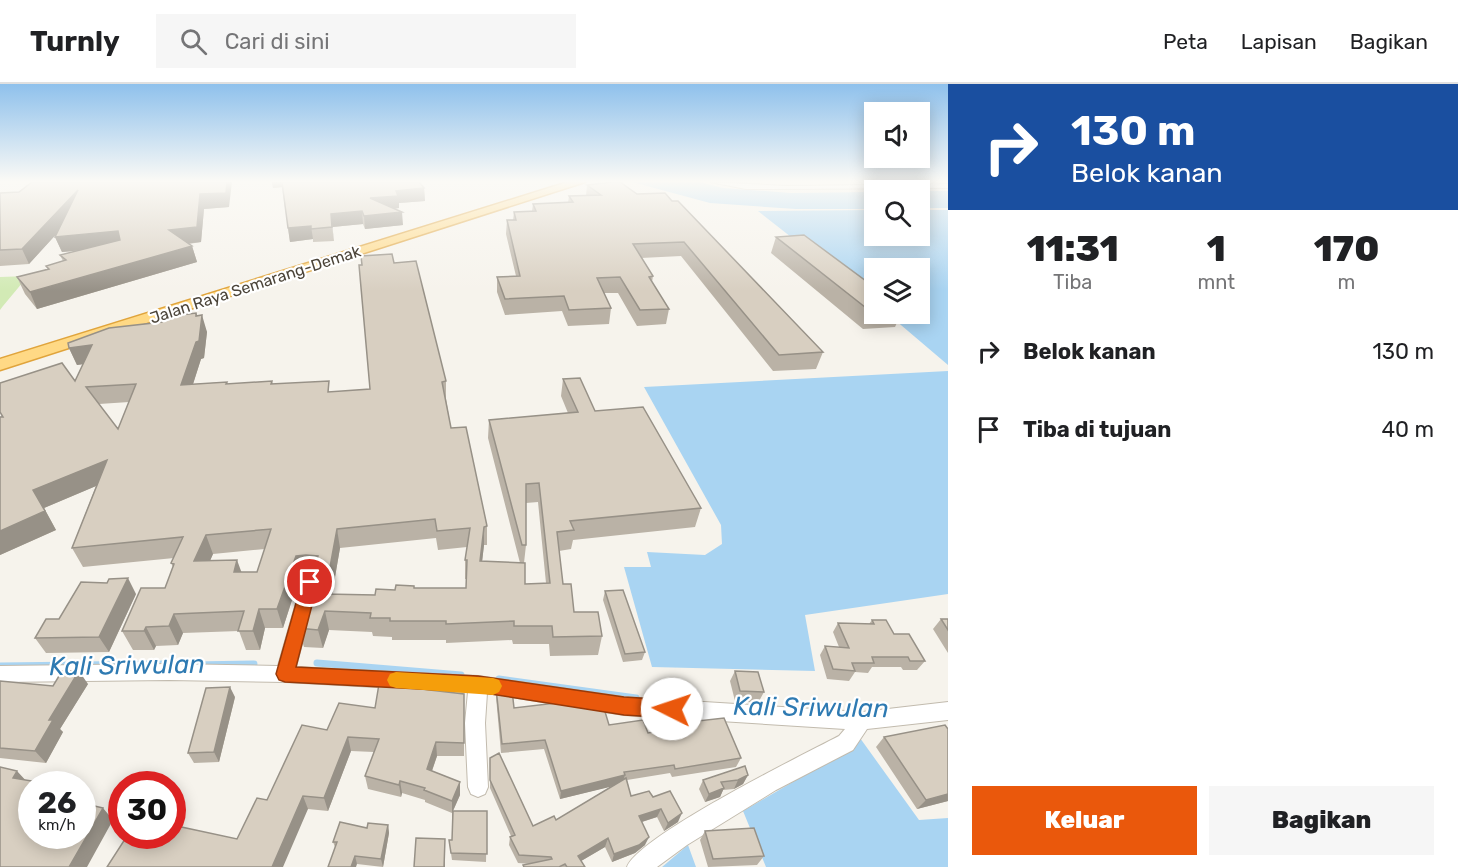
<!DOCTYPE html>
<html lang="id">
<head>
<meta charset="utf-8">
<style>
	:root { --surface:#fff; --page:#f6f6f6; --text:#202124; --muted:#757577; --line:#e0e0e0; --accent:#ea580c }
	body { margin:0; font-family:Rubik,sans-serif; background:var(--page); color:var(--text); height:100vh; display:flex; flex-direction:column; font-size:22px; white-space:nowrap }
	* { box-sizing:border-box; margin:0 }
	p { font-size:20px; color:var(--muted) }
	.icon { flex:none; width:33px; height:33px; fill:none; stroke:currentColor; stroke-width:2; stroke-linecap:round; stroke-linejoin:round }
	.map { position:relative; flex:1; overflow:hidden }
	.side { display:flex; flex-direction:column; background:var(--surface); width:510px }
	.side>* { flex:none }
	.guide { background:#1a4fa0; color:#fff; overflow:hidden }
	.fabs { position:absolute; left:864px; top:18px; display:grid; gap:12px }
	.fabs a { display:grid; place-items:center; width:66px; height:66px; border-radius:0px; background:var(--surface); box-shadow:0 3px 15px #0003; font-size:30px }
	.speed { position:absolute; left:18px; top:687px; display:flex; gap:12px; font-size:30px; font-weight:700; text-align:center }
	.speed>* { display:grid; place-content:center; width:78px; height:78px; border-radius:50%; background:var(--surface); box-shadow:0 3px 15px #0003; line-height:1 }
	.speed small { font-size:15px; font-weight:400 }
	.speed .limit { border:9px solid #d22; background:#fff; color:#111 }
	.pin { position:absolute; display:grid; place-items:center; width:51px; height:51px; color:#fff; margin:-26px; border:3px solid #fff; border-radius:50%; box-shadow:0 2px 6px #0007 }
	.me { position:absolute; width:66px; margin:-33px; rotate:274deg; stroke-linejoin:round; filter:drop-shadow(0 0 4px #0008) }
	.turn { display:flex; align-items:center; gap:21px; height:126px; padding:0 24px; font-size:27px }
	.turn .icon { width:78px; height:78px; stroke-width:2.5 }
	.turn b { display:block; font-size:42px; line-height:51px }
	.eta { display:flex; justify-content:space-evenly; align-items:center; height:102px; text-align:center }
	.eta b { font-size:36px; font-weight:800; line-height:42px }
	.primary-button { display:flex; gap:12px; margin-top:auto; padding:12px 24px }
	.primary-button a { flex:1; height:69px; border-radius:0px; background:var(--accent); color:#fff; font-size:24px; font-weight:800; line-height:69px; text-align:center }
	.primary-button a+a { background:var(--page); color:var(--text) }
	ul { padding:0; list-style:none }
	li { display:flex; align-items:center; gap:18px; height:78px; padding:0 24px }
	li div { flex:1 }
	li b { display:block; font-size:22px }
	li em { font-style:normal }
	header { display:flex; align-items:center; gap:36px; box-sizing:border-box; height:84px; padding:0 30px; background:var(--surface); border-bottom:2px solid var(--line) }
	header strong { font-size:28px }
	nav { display:flex; gap:33px; margin-inline-start:auto; font-size:21px }
	.search { width:420px; height:54px; background:var(--page); display:flex; align-items:center; gap:15px; box-sizing:border-box; padding:0 21px; border-radius:0px; color:var(--muted); font-size:22px }
	main { display:flex; flex:1; min-height:0 }
	.map>svg:first-child { display:block }
	.green { fill:#d2eab5 }
	.water { fill:#a9d4f2 }
	.lines { fill:none; stroke-linecap:round; stroke-linejoin:round }
	.stream { stroke:#a9d4f2; stroke-width:7 }
	.minor-casing { stroke:#c2bbae; stroke-width:2 }
	.trunk-casing { stroke:#e0a43c; stroke-width:3 }
	.minor { fill:#fff; fill-rule:evenodd }
	.trunk { fill:#ffd985; fill-rule:evenodd }
	.wall { fill:#bab2a6; fill-rule:evenodd }
	.shaded-wall { fill:#979187 }
	.building { fill:#d8cfc1; stroke:#979187; stroke-width:1.5; fill-rule:evenodd }
	.route { fill:#ea580c; stroke:#983908; stroke-width:1.5 }
	.slow { fill:#f59e0b }
	.labels { text-anchor:middle; stroke-width:4.5; stroke-linejoin:round; paint-order:stroke }
	.far-street-label { font-size:16px; fill:#4b4439; stroke:#fff }
	.near-water-label { font-size:26px; font-style:italic; fill:#2e7ab2; stroke:#fff }
</style>
</head>
<body>
<header>
<strong>Turnly</strong>
<div class="search"><svg class="icon" aria-label="search" viewBox="0 0 24 24"><circle cx="10" cy="10" r="6"/><path d="M15 15l6 6"/></svg>Cari di sini</div>
<nav><a>Peta</a><a>Lapisan</a><a>Bagikan</a></nav>
</header>
<main>
<div class="map">
<svg width="948" height="783" viewBox="0 0 948 783">
	<rect width="100%" height="100%" fill="#f6f3ec"/>
	<path class="green" d="M28 192 3 222 0 226V193Z"/>
	<path class="water" d="M632 98H700L723 104 791 109 874 108V125H796L710 119Z
		M920 107H948V124H920Z
		M874 126V152H920V126H948V281L888 230H920V184H874V218L758 127Z
		M948 287V510L805 531 815 587 652 583 624 483H651L647 468 705 471 722 460 721 441 644 303Z
		M860 654 919 736 948 734V783H766L743 727 839 671Z
		M688 761 696 783H662Z"/>
	<g class="lines">
		<path class="stream" d="M317 579 461 591
			M192 581 254 580
			M0 582 162 580
			M499 595 636 614"/>
		<g class="minor-casing">
			<path id="minor" d="M710 98 787 102 948 100V104L746 105Z
				M310 492 316 494 318 498 296 583 478 592 624 613 862 628 948 618V636L867 645 853 666 776 706 687 761 657 783H627C639 752 802 671 839 652L845 645 624 631 487 609 485 639 488 703 485 710 478 713 471 710 468 703 465 639 468 608 285 598 169 596 0 598V582L169 580 278 582 302 498 304 494Z"/>
		</g>
		<g class="trunk-casing">
			<path id="trunk" d="M568 98H585L0 286V275Z"/>
		</g>
		<use href="#minor" class="minor"/>
		<use href="#trunk" class="trunk"/>
	</g>
	<path class="wall" d="M272 98 424 104 425 117 399 119V124L394 125 403 141 365 145 363 140 332 143 334 157 313 158V155L290 158 282 103 273 104Z
		M587 101 672 117 823 268 816 285 773 287 681 172 641 174 653 192 652 198 669 225 666 240 637 242 618 209H604L611 224 609 240 568 242 562 227 505 231 497 208V193L516 192 506 150 507 136H513L514 128 532 127 533 120 568 119 569 112H586Z
		M0 109 229 123 204 125 201 158 189 160 192 162 197 178 37 225 25 210 17 193 48 186 46 182 63 177 60 171 76 167 62 168 55 153 57 149 29 180 0 182Z
		M776 153 874 203V230H901L895 243 863 245 771 169Z
		M394 179 446 297V315L451 344 487 442V461H484L482 477 520 479 488 354 489 336 568 329 561 312 563 295 595 327 701 424 695 443 573 456 571 465 559 467 563 500 574 528 602 552 598 571 550 572 549 560H513L512 556 446 559V556H392V553L373 552 372 548 329 546 323 564 304 563 298 544 307 523 314 490H311L300 491 283 544H265L260 566H246L239 547 183 549 178 561 156 562 154 566H133L122 547 165 504 173 483 171 479 174 474 83 483 72 464 96 402 44 424 56 446 0 471V333L75 297 83 280 77 281 69 264 196 229 207 248 204 274 201 275 193 300 227 298 228 300 272 297 273 300 331 308 370 305ZM129 318 118 345 99 320ZM538 418 546 499 525 500 524 479 526 461V419ZM436 454 438 466 467 463 465 476V495H466V504H415L395 506 375 511 332 510 340 464ZM265 465 257 488H242L210 476 213 470Z
		M605 507 645 568 642 576 623 578 603 516Z
		M136 510 109 568 46 569 35 554 59 535Z
		M941 535H948V569L933 545Z
		M872 536 894 550 925 577 917 586H903L901 583H872L868 589 855 588 849 597 827 595 820 571 825 562 839 563 833 548 838 539 869 540Z
		M735 587 764 608 758 619 735 617 730 597Z
		M0 597 53 602 88 600 60 645 63 648 46 679 0 674Z
		M414 604 464 610V672H437L432 687 460 698V711L453 727H487L486 778 452 776 449 756H452V729L425 718V716L402 709 401 713 368 705 365 692 374 668 351 667 328 727 308 725 237 755 267 716 327 646Z
		M496 604 514 624 574 620 609 641 648 649 674 645 672 636 675 627 698 637 741 674 736 683 672 693 670 689 627 696 631 712 653 713 678 738 664 747 657 733 642 738 645 761 635 769 612 778 605 763 581 777 585 783H523V781L530 780 518 779 509 761 510 753 511 752 490 704V674L533 742 556 736 612 702 560 715 544 665 501 669 496 613Z
		M235 613 219 678 194 679 188 669Z
		M948 645V717L917 725 876 663 884 653Z
		M748 691 743 700 734 705 723 706 720 713 705 718 699 705 703 696Z
		M388 741 389 749 383 783 357 780 335 763 333 758 367 744Z
		M705 747 764 772 757 781 708 783 700 756Z"/>
	<path class="shaded-wall" d="M227 98H232L229 123 204 125 201 158 174 161 169 146 200 110Z
		M272 98H282L283 103 273 104Z
		M424 104 425 117 399 119V124L371 127 370 114 396 107Z
		M78 106 84 120 29 180 22 165Z
		M362 127 363 140 332 143 334 157 331 130Z
		M402 128 403 141 365 145 364 132Z
		M311 142 313 155 290 158 288 144Z
		M118 147 123 162 62 168 55 153Z
		M192 162 197 178 37 225 30 208Z
		M196 229 201 244 202 231 207 248 204 274 201 275 187 319 181 301 196 258Z
		M92 261 99 278 77 281 69 264Z
		M107 376 115 394 44 424 56 446 0 471V447L33 406Z
		M484 443V461L480 496V477Z
		M337 445 340 464 329 528 325 510Z
		M206 451 213 470 202 496 194 477Z
		M306 471 311 490 300 491 283 544 277 525 296 472Z
		M237 476 244 495 234 488Z
		M128 494 136 510 109 568 99 553Z
		M259 525 265 544 260 566 253 547Z
		M325 527 329 546 323 564 318 546Z
		M174 530 183 549 178 561 169 542Z
		M146 543 156 562 154 566 144 547Z
		M79 587 88 600 60 645 63 648 46 679 35 667 49 636Z
		M230 603 235 613 219 678 214 668Z
		M348 653 351 667 328 727 324 714Z
		M436 658 437 672 428 698 427 685Z
		M17 687 29 700 13 694Z
		M625 691 622 700 560 715 561 707Z
		M748 691 743 700 734 705 738 696Z
		M400 697 402 709 401 713 399 701Z
		M460 698V711L452 729V717Z
		M724 704 720 713 705 718 709 710Z
		M948 710V717L917 725 926 716Z
		M303 712 308 725 283 783H272Z
		M103 724 113 736 87 783H69Z
		M661 725 657 733 635 740 639 732Z
		M682 729 678 738 664 747 668 739Z
		M388 741 389 749 383 783 381 775Z
		M649 753 645 761 635 769 612 778 614 770Z
		M608 754 605 763 576 780 578 772Z
		M445 755V783H444Z
		M355 772 357 780 356 783H351Z"/>
	<path class="building" d="M32 98H227L226 109 200 110 197 143 169 146 192 162 30 208 17 193 49 185 46 182 66 176 60 171 120 156 118 147 55 153 78 106 22 165 0 166V109L19 108Z
		M282 98H419L424 104 396 107 398 112 370 114 402 128 364 132 362 127 331 130 332 143 311 145V142L288 144Z
		M613 98H620L637 110 665 109 672 117H678L823 268 779 271 684 158 633 160 653 192 649 193 669 225 640 226 620 193 597 194 611 224 569 226 564 212 505 215 497 193 520 192 507 136H516L514 128 536 127 533 120 573 118 569 112 601 111 587 101Z
		M804 151 874 203V227H870L776 153Z
		M392 170 394 179 416 177 446 297 442 298 451 344 466 343 487 442 484 443 480 477 525 479V500L550 499 539 399 526 400V461H522L489 336 578 328 563 295 580 294 595 327 643 323 701 424 570 437 574 446 557 448 563 500H571L574 528H598L602 552 553 553 552 542H514V537L446 540V537H390V534H370L371 529 325 527 318 546 298 544 304 523H307L318 472 306 471 296 472 277 525H259L253 547H238L244 527 174 530 169 542 146 543 144 547H122L141 504H165L174 480 171 479 183 453 72 464 107 376 33 406 45 427 0 447V333H3L0 328V299L62 279 75 297 92 261 69 264 68 259 109 244 162 238 164 233 196 229V232L202 231 199 257 196 258 181 301 227 298 226 300 272 297 271 300 329 297 328 308 370 305 359 181H362L361 172ZM136 300 118 345 86 303ZM435 435 437 447 470 444 465 476H467L466 504H414V502L396 501 395 506 376 505 375 511 325 510 337 445ZM271 445 257 488H234L237 476 194 477 206 451Z
		M128 494 99 553 35 554 46 535H59L81 498 107 499 109 495Z
		M623 506 645 568 625 570 605 507Z
		M941 535H948V546Z
		M872 536H886L894 550H909L925 577H910L908 573H872L874 579H852L855 587 833 585 825 562 849 564 838 539 874 540Z
		M62 587H79L49 636H53L35 667 0 664V597L53 602Z
		M735 587 758 588 764 608 740 607Z
		M379 600H414L413 604 464 610V659L436 658 427 685 460 698 452 717 424 706 425 704 400 697 399 701 365 692 379 655 348 653 324 714 303 712 272 783H107L127 752H172V741L237 755 257 714 267 716 302 641 327 646 339 619 375 624Z
		M230 603 214 668 188 669 206 604Z
		M496 604 512 606 514 624 573 617 574 620 586 618 603 621 609 641 643 636 648 649 680 644 675 627 695 629 698 637 724 634 741 674 675 685 674 681 624 688 625 691 561 707 545 656 502 660Z
		M945 641 948 645V710L926 716 884 653Z
		M499 669 533 742 554 732 556 736 626 694 631 712 649 707 653 713 670 707 682 729 668 739 661 725 639 732 649 753 639 761 614 770 608 754 578 772 585 783H567L565 780 559 783H524L523 781 552 775 551 773 519 771 510 753 515 751 490 696V674Z
		M745 682 748 691 738 696 721 698 724 704 709 710 703 696Z
		M0 683 17 687 13 694 50 700H32V752H82V719L103 724 69 783H0Z
		M453 727H487V770L451 769 449 756H452Z
		M340 738 367 744 368 739 388 741 381 775 355 772 351 783H328L337 758H333Z
		M754 744 764 772 713 775 705 747Z
		M416 754 445 755 444 783H414Z"/>
	<linearGradient id="sky" x2="0" y2="1"><stop stop-color="#8fc1ec"/><stop offset="0.47" stop-color="#fbfaf6"/><stop offset="1" stop-color="#fbfaf6" stop-opacity="0"/></linearGradient>
	<rect width="948" height="207" fill="url(#sky)"/>
	<path class="route" d="M310 491 316 493 318 498 296 583 478 592 624 613 672 616 678 619 681 625 678 631 672 634 624 631 478 608 285 598 279 596 276 590 302 498 305 493Z"/>
	<path class="slow" d="M396 588 493 594 499 596 502 602 499 608 493 611 396 604 390 602 387 596 390 590Z"/>
	<g class="labels">
		<g class="far-street-label">
			<text transform="translate(255 200) rotate(-18)" y="6">Jalan Raya Semarang-Demak</text>
		</g>
		<g class="near-water-label">
			<text transform="translate(127 581) rotate(-1)" y="9">Kali Sriwulan</text>
			<text transform="translate(811 623) rotate(1)" y="9">Kali Sriwulan</text>
		</g>
	</g>
</svg>
<div class="fabs">
<a><svg class="icon" aria-label="sound" viewBox="0 0 24 24"><path d="M4 9h4l5-4v14l-5-4H4zM17 9q2 3 0 6"/></svg></a>
<a><svg class="icon" aria-label="search" viewBox="0 0 24 24"><circle cx="10" cy="10" r="6"/><path d="M15 15l6 6"/></svg></a>
<a><svg class="icon" aria-label="layers" viewBox="0 0 24 24"><path d="M12 4l9 5-9 5-9-5zM3 14l9 5 9-5"/></svg></a>
</div>
<div class="speed"><div>26<small>km/h</small></div><div class="limit">30</div></div>
<div class="pin" style="left:310px;top:498px;background:#d93025"><svg class="icon" aria-label="arrive" viewBox="0 0 24 24"><path d="M6 21V4h12l-3 4 3 4H6"/></svg></div>
<svg class="me" style="left:672px;top:625px" viewBox="-20 -20 40 40"><circle r="19" fill="#fff"/><path d="M0-13L10 11 0 6-10 11z" fill="#ea580c"/></svg>
</div>
<section class="side">
<div class="guide">
<div class="turn"><svg class="icon" aria-label="right" viewBox="0 0 24 24"><path d="M7 20v-9h11M14 6l5 5-5 5"/></svg><div><b>130 m</b>Belok kanan</div></div>
</div>
<div class="eta">
<div><b>11:31</b><p>Tiba</p></div>
<div><b>1</b><p>mnt</p></div>
<div><b>170</b><p>m</p></div>
</div>
<ul>
<li><svg class="icon" aria-label="right" viewBox="0 0 24 24"><path d="M7 20v-9h11M14 6l5 5-5 5"/></svg><div><b>Belok kanan</b></div><em>130 m</em></li>
<li><svg class="icon" aria-label="arrive" viewBox="0 0 24 24"><path d="M6 21V4h12l-3 4 3 4H6"/></svg><div><b>Tiba di tujuan</b></div><em>40 m</em></li>
</ul>
<div class="primary-button"><a>Keluar</a><a>Bagikan</a></div>
</section>
</main>
</body>
</html>
